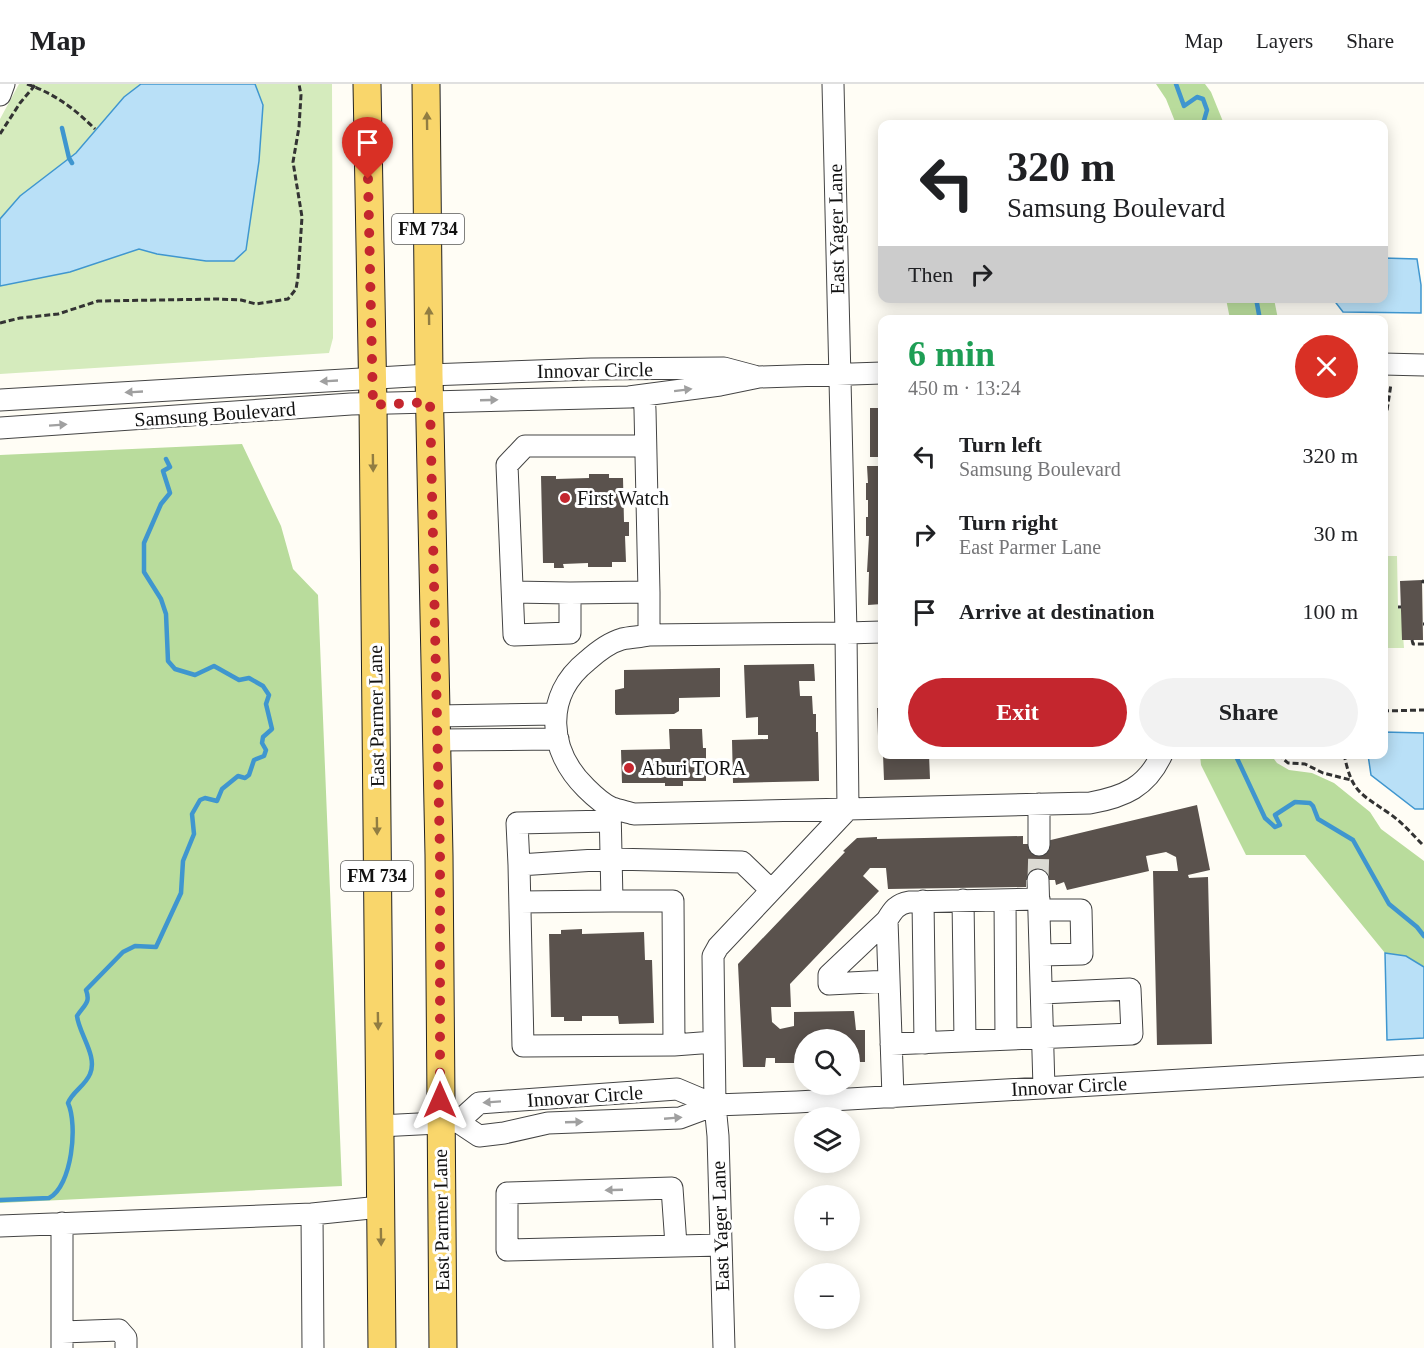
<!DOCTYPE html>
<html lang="en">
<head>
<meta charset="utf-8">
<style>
	:root { --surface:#fff; --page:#f2f2f2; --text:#202124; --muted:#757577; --line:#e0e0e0; --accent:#c4262e }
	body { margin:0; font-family:"Times New Roman",serif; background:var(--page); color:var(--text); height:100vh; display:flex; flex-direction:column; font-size:22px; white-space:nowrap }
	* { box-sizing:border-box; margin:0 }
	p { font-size:20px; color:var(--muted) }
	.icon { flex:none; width:33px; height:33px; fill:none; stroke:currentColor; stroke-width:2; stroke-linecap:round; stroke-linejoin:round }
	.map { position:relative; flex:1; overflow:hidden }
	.side { position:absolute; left:878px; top:231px; width:510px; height:444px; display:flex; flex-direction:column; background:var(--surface); border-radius:12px; box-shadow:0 3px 15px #0003 }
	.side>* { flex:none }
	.banner { position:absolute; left:878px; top:36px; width:510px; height:183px; border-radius:12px; box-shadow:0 3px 15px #0003; background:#fff; color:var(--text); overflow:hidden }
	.controls { position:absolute; left:794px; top:945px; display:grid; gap:12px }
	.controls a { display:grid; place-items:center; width:66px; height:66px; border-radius:50%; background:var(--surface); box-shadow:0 3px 15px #0003; font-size:30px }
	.pin { position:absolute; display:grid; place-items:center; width:51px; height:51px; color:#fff; margin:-62px -26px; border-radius:50% 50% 50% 0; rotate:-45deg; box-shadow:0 0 6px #0007 }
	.pin .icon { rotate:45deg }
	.me { position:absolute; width:66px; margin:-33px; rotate:0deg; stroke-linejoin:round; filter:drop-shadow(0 0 4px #0008) }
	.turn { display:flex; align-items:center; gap:21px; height:126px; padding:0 30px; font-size:27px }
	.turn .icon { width:78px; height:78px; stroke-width:2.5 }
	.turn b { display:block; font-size:42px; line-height:51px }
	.then { display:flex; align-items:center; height:57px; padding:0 30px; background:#0003; gap:12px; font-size:22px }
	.round { display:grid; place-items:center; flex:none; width:63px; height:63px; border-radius:32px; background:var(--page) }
	.overview { display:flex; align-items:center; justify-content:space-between; height:102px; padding:0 30px }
	h1 { font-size:36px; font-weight:700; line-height:45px; color:#1e9e55 }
	.button { display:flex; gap:12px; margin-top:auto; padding:12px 30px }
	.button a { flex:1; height:69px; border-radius:36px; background:var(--accent); color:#fff; font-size:24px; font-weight:700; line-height:69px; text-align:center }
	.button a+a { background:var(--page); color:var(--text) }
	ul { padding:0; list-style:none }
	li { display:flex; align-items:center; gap:18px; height:78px; padding:0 30px }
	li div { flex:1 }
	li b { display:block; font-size:22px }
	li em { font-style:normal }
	header { display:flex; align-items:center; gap:36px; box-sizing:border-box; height:84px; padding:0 30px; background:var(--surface); border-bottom:2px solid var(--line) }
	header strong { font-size:28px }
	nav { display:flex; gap:33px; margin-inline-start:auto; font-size:21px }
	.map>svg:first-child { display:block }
	.green { fill:#d5ebbd }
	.forest { fill:#b9dc9c }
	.water { fill:#b9e0f7; stroke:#3f96cf; stroke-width:1.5 }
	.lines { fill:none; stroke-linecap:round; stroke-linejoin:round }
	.stream { stroke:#3f96cf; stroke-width:4.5 }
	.building { fill:#5a524d }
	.minor-tunnel { stroke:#dbdad3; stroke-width:21; stroke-dasharray:21 10; stroke-linecap:butt }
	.minor-casing { stroke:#444; stroke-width:23 }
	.major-casing { stroke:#222; stroke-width:29 }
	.path { stroke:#333; stroke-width:3; stroke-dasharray:6 3; stroke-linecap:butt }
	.minor { stroke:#fff; stroke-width:21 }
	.major { stroke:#f9d66b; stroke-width:27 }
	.oneway { fill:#917d42 }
	.oneway2 { fill:#a0a0a0 }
	.route { stroke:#c4262e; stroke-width:10; stroke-dasharray:0 18 }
	.poi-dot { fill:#c4262e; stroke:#fff; stroke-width:2 }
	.labels { text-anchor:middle; stroke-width:6; stroke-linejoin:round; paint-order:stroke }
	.shield { fill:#fff; stroke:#585858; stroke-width:1.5 }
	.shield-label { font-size:18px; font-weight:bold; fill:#111 }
	.street-label { font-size:20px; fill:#111; stroke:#fff }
	.poi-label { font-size:20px; fill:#111; stroke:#fff; text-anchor:start }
</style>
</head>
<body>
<header>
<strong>Map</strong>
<nav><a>Map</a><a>Layers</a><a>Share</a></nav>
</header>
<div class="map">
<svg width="1424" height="1264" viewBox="0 0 1424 1264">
	<rect width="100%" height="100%" fill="#fffdf5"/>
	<path class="green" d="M19 0H141L124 13 76 69 20 112 0 135V35Z
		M255 0H332L333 254 329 269 0 290V202L70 188 139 165 157 170 246 166 259 77 263 21Z
		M1383 472H1397L1398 525H1401L1404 564H1383Z"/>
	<path class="forest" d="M1156 0H1205L1211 8 1224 40H1176L1166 15Z
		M1226 215H1274L1278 235H1230Z
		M242 360 281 442 293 485 318 511 342 1102 0 1119V371Z
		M1200 671H1271L1277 679 1289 686 1312 689 1334 699 1370 728 1381 745 1424 777V883L1406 872 1385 869 1305 771H1246L1201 681Z"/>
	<path class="water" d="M141 0H255L263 21 259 77 246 166 234 177H206L157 170 139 165 70 188 0 202V135L20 112 76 69 124 13Z
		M1383 174 1417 175 1421 201V229L1343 228 1333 215 1383 214Z
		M1383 648 1424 649V725H1415L1371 691 1368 671 1383 670Z
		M1385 869 1406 872 1424 883V954L1387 956Z"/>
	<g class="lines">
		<path class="stream" d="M1176 0 1184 22 1197 13 1203 15 1207 26 1203 40
			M62 44 69 74 72 79
			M1256 214 1260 236
			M1235 670 1265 734 1275 743 1280 741 1275 731 1295 718 1310 719 1313 722 1318 735 1353 756 1389 820 1417 843 1424 852
			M0 1116 49 1114C72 1102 78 1041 68 1019 72 1008 85 1002 90 990 98 972 79 950 77 932 84 921 91 919 86 906L123 868 135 862 156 863 181 809 183 777 194 750 192 730 200 716 205 714 217 717 222 705 238 692 245 694 249 691 254 676 264 672 266 666 262 659 263 653 272 645 266 620 269 611 263 602 249 594 239 596 214 582 195 591 175 585 168 577 166 530 161 515 144 488V459L161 420 170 409 163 387 170 383 166 375"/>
	</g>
	<path class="building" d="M870 324H882V520L868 521 869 488H867L869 452H866V433H868V416H866V399H868L867 382H878V373H870Z
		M589 390H609V394H623L624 438H629V452H625L626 478H612V483H588V479L563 480 564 484H554V479H543L541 392H556V395L589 394Z
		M1422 496 1423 556H1402L1400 497Z
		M814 580 815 597H799L800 612H812L813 630H816V648H818L819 697 733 699 732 656 768 655V651H758V633L746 634 744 581Z
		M720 584V613L679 614V627L674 630 616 631 615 629V606L624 604V586Z
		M877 624H882V652H878Z
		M669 645H702L703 664H706V697H683V702H665V699H622L621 666 670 665Z
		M883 670H929L930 695 884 696Z
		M1197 721 1210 786 1188 791 1189 794 1208 793 1212 960 1157 961 1153 787H1178L1176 773 1166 768 1146 772 1149 787 1067 806 1064 798 1056 801 1055 796H1026V803L888 805 886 784H870L863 792 879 807 790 900 791 923H771L772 938 780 945 794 942V928L854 927 856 946H865V978H849V956H804V979H775V974H766L765 983H743L738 880 845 768 843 767 857 754 877 753V755L1023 752V760H1034Z
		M582 845V850L644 848 645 876H652L654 939 619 940 618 932H582V937H564V933H551L549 850H561V846Z"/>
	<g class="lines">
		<path class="minor-tunnel" d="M1038 796 1039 761"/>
		<g class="minor-casing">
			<path id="minor" d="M833 0 846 549 882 548
				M0 11 4 0
				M1383 280 1424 281
				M644 311 645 326 649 508 570 509V549L514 551 507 381 525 362H645
				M0 316 429 291 591 285 724 284 754 292
				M0 344 351 320 629 313 720 301 759 293 882 289
				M513 508 570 509
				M649 508V551L846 549 848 725 634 730C627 728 618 726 612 724 602 720 593 711 586 704 548 667 543 612 587 577 597 568 608 559 622 555 630 553 640 553 649 551
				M437 632 555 630
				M437 656 558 655
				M1039 720V761
				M610 723 612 817H673L674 961 714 958
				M519 781 517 739 610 737
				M1038 796 1044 1004
				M963 816 965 957
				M1005 816 1006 955
				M923 817 925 959
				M520 818 612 817
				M1039 826H1081L1082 870 1041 871
				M887 836 829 891V900L889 897
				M891 960 1132 950 1130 905 1042 909
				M674 961 523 962 519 781 611 775 742 778 771 806
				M893 1013 887 836C893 826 897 820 909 818L1039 815
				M458 1038 479 1019 677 1005 715 1021
				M379 1042 458 1038 479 1052 504 1049 548 1039 680 1034 715 1021 797 1018 1424 982
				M312 1130 380 1123
				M62 1139V1264
				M0 1142 312 1130 313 1264
				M676 1161 672 1104 507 1109V1166L721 1161
				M62 1248 119 1246 126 1254V1264
				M724 1264 718 1052 715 1021 713 872 718 863 848 725 1090 719C1124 713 1147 703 1162 670"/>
		</g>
		<g class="major-casing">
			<path id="major" d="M367 0 373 321 382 1264
				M426 0 429 291 439 771 443 1264"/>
		</g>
		<path class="path" d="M27 0C55 10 75 25 95 45
			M0 50 20 19 36 0
			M0 239 20 234 58 230 98 217 219 215 241 216 256 220 288 215 296 205 298 193 302 133 293 78 299 43 301 11 299 0
			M1383 353 1391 300
			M1383 384V393
			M1422 499 1424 496
			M1398 523H1401
			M1423 540H1424
			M1412 556 1413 560H1424
			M1383 627 1424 626
			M1278 670 1288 679 1305 680 1323 689 1351 696
			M1344 670C1352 709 1360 709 1390 730 1403 739 1413 751 1424 762"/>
		<use href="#minor" class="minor"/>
		<use href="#major" class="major"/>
	</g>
	<defs><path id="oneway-solid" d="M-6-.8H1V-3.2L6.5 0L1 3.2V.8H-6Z" transform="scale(1.5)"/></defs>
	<g class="oneway">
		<use href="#oneway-solid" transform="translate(427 37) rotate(-91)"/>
		<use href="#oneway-solid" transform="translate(429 232) rotate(-91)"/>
		<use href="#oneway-solid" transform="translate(373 379) rotate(89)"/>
		<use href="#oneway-solid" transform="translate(377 742) rotate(89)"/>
		<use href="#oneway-solid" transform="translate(378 937) rotate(89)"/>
		<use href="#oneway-solid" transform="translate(381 1153) rotate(89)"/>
	</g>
	<g class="oneway2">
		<use href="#oneway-solid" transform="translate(329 297) rotate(177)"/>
		<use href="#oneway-solid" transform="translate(683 306) rotate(-7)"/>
		<use href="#oneway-solid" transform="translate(134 308) rotate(177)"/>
		<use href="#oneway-solid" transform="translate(489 316) rotate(-2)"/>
		<use href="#oneway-solid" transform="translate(58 341) rotate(-4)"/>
		<use href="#oneway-solid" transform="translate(492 1018) rotate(176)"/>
		<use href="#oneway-solid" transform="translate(673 1034) rotate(-5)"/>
		<use href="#oneway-solid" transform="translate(574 1038) rotate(-2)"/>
		<use href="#oneway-solid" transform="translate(614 1106) rotate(178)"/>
	</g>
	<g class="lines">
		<path class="route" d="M368 95 373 321 430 318 440 771V1016"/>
	</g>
	<g class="poi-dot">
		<circle cx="565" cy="414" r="6"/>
		<circle cx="629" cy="684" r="6"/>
	</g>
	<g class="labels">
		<g class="shield">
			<rect x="392" y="130" width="72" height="30" rx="4.5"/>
			<rect x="341" y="777" width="72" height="30" rx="4.5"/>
		</g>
		<g class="shield-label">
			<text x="428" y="151">FM 734</text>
			<text x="377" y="798">FM 734</text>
		</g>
		<g class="street-label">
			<text transform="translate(836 145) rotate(-91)" y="7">East Yager Lane</text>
			<text transform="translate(595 286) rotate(-1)" y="7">Innovar Circle</text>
			<text transform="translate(215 330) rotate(-4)" y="7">Samsung Boulevard</text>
			<text transform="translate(376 632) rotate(-91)" y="7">East Parmer Lane</text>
			<text transform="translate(1069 1002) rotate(-3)" y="7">Innovar Circle</text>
			<text transform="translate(585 1012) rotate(-4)" y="7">Innovar Circle</text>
			<text transform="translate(441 1136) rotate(-91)" y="7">East Parmer Lane</text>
			<text transform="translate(720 1142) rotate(-92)" y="7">East Yager Lane</text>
		</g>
		<g class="poi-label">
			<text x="577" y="421">First Watch</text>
			<text x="641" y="691">Aburi TORA</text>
		</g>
	</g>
</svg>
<div class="controls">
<a><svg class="icon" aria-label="search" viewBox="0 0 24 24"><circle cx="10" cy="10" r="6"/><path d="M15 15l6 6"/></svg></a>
<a><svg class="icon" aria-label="layers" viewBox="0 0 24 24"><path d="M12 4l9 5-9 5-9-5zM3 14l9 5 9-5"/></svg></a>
<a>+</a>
<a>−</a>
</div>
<div class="pin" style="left:368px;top:95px;background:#d93025"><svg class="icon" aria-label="arrive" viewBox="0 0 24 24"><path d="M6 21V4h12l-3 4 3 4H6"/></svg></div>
<svg class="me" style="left:440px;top:1016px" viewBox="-20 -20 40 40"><path d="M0-17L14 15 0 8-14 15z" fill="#c4262e" stroke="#fff" stroke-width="4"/></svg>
<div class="banner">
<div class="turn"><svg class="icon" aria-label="left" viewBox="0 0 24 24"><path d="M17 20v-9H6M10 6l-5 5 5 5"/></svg><div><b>320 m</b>Samsung Boulevard</div></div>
<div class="then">Then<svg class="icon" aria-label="right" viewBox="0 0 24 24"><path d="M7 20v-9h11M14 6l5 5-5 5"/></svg></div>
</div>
<section class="side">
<div class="overview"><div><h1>6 min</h1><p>450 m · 13:24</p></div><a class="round" style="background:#d93025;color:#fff"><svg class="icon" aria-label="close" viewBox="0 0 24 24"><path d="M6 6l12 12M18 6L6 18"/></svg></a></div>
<ul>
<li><svg class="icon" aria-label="left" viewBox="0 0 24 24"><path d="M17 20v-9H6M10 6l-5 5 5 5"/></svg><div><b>Turn left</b><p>Samsung Boulevard</p></div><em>320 m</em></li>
<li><svg class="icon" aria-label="right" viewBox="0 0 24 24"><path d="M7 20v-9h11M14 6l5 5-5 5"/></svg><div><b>Turn right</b><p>East Parmer Lane</p></div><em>30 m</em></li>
<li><svg class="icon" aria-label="arrive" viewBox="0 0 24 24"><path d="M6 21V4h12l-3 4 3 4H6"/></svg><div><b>Arrive at destination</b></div><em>100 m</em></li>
</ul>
<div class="button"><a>Exit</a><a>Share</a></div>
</section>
</div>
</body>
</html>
